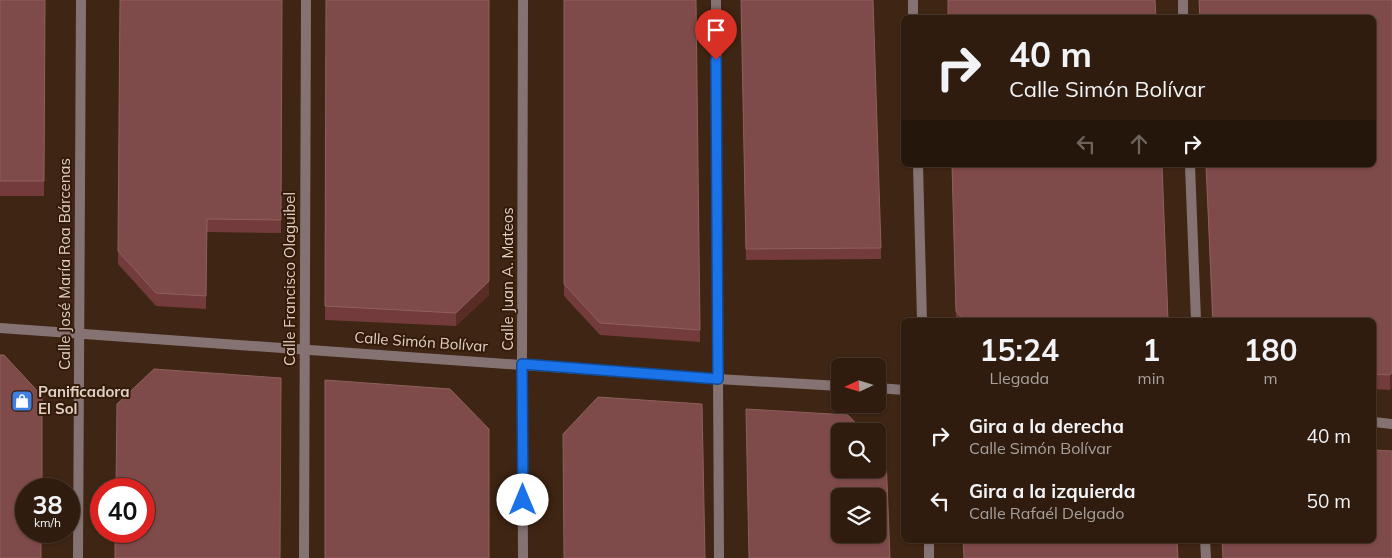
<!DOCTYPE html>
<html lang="es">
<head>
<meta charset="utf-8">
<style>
	:root { --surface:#2f1c0e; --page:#372517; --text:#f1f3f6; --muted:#a7a19e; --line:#4a3a2e }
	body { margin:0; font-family:Mulish,sans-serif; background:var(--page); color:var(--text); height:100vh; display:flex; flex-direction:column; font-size:19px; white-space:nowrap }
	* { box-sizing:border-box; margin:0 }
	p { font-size:16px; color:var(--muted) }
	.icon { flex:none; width:28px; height:28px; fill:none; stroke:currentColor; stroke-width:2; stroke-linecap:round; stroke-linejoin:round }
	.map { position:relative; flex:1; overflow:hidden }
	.panel { position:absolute; left:901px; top:318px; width:475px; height:225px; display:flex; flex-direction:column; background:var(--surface); border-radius:8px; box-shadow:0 1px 4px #0004,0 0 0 1px var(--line) }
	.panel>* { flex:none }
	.hud { position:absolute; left:901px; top:15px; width:475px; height:152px; border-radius:8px; box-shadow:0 1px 4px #0004,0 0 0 1px var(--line); background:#2f1c0e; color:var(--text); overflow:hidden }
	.needle { width:32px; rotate:266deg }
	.tools { position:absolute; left:831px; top:358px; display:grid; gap:10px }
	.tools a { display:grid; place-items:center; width:55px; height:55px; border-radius:8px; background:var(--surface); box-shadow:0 1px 4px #0004,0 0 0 1px var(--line); font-size:25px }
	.speed { position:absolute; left:15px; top:478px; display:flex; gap:10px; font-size:25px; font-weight:700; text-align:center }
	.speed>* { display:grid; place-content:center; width:65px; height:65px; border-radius:50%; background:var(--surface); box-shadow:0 1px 4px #0004,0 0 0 1px var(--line); line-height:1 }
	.speed small { font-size:12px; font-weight:400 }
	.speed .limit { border:8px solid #d22; background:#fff; color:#111 }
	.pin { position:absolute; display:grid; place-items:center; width:42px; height:42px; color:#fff; margin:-51px -21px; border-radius:50% 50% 50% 0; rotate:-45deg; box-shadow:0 0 5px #0007 }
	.pin .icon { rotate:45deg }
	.me { position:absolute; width:55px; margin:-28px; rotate:0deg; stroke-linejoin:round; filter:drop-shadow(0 0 4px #0008) }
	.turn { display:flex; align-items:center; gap:18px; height:105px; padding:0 25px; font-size:22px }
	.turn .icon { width:65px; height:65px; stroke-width:2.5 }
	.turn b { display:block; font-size:35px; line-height:42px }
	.lanes { display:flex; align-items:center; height:48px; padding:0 25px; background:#0003; justify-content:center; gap:25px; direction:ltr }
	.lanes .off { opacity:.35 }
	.eta { display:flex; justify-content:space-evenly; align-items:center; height:85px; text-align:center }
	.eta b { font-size:30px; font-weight:700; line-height:35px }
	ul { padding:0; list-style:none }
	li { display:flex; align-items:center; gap:15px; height:65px; padding:0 25px }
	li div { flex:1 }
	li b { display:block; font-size:19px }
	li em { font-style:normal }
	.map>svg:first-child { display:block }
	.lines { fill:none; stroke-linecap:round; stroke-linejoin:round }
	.minor { stroke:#857373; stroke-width:10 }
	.tertiary { stroke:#857373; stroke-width:10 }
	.wall { fill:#733b3b }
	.shaded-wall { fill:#592c25 }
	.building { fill:#7f4b4a; stroke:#8e605d; fill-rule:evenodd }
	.route-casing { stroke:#114b97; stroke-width:12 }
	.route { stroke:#1a73e8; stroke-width:9 }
	.labels { text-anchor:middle; stroke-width:4; stroke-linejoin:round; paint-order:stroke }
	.street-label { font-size:15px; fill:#e0cfc4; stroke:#341b09 }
	.poi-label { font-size:15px; font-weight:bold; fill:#e0cfc4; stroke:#341b09; text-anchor:start }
</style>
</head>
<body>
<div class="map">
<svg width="1392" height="558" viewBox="0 0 1392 558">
	<rect width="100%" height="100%" fill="#3f2513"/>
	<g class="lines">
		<path class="minor" d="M716 0 719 558
			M913 0V18
			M1183 0V18
			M918 165 922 320
			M1190 165 1196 320
			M929 540V558
			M1205 540 1206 558
			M78 558 81 0
			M304 558 306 0"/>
		<path class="tertiary" d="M0 328 718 379 840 386
			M878 388 904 390
			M1374 422 1392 424
			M523 558 522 364 523 0"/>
	</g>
	<path class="wall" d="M0 0H45L44 196H0Z
		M120 0H282L281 233 207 232 206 309 156 306 118 264Z
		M326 0 489 295 456 326 325 320Z
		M564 0H696L700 342 600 335 564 296Z
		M741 0 881 248V259L746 260Z
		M1199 0H1392L1390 390 1374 389V320H1212L1206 165H1374V18H1199Z
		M952 165H1162L1168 320H956Z"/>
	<path class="shaded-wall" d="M489 281V295L456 326V313Z
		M1392 373V388L1390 390V375Z"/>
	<path class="building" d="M0 0H45L44 181H0Z
		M120 0H282L281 220 207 219 206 296 156 293 118 251Z
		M326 0H489V281L456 313 325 306Z
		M564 0H696L700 330 600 323 564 284Z
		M741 0H873L881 248 746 249Z
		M948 0H1155L1156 18H948Z
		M1199 0H1392V373L1390 375 1374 374V320H1213L1206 165H1374V18H1200Z
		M952 165H1162L1168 320H964L956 311Z
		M0 355H4L42 396V489H26V531H41V558H0Z
		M154 369 281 378 280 558H115V531H144V489H116L117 404Z
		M325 380 450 389 489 429V558H325Z
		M598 397 702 404 705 558H564L563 434Z
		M746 409 848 415 863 431H840V469H878V447L886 456 890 558H749ZM840 496H878V534H840Z
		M1374 450 1392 451V558H1223L1222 540H1374Z
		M963 540H1177L1178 558H964Z"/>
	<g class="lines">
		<g class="route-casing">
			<path id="route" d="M523 500 522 364 718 379 716 60"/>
		</g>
		<use href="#route" class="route"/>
	</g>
	<defs>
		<g id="shop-square" transform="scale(1.125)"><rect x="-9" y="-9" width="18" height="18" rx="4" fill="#3f7fe0" stroke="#341b09"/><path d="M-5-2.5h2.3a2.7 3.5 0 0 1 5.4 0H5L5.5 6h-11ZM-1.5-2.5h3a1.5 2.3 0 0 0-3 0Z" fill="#fff"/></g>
	</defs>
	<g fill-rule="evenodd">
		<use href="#shop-square" x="22" y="401"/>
	</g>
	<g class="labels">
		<g class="street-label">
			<text transform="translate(65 264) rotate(-90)" y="5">Calle José María Roa Bárcenas</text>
			<text transform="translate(290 279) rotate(-90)" y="5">Calle Francisco Olaguibel</text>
			<text transform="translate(508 279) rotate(-90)" y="5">Calle Juan A. Mateos</text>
			<text transform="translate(421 342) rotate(4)" y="5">Calle Simón Bolívar</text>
		</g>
		<g class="poi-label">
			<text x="38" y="397">Panificadora<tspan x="38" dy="17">El Sol</tspan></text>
		</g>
	</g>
</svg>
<div class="tools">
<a><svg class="needle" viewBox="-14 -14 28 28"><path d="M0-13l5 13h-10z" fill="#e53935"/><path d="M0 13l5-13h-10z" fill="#a7a19e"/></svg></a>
<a><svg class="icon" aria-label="search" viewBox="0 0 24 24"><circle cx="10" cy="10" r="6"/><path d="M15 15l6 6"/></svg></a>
<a><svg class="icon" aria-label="layers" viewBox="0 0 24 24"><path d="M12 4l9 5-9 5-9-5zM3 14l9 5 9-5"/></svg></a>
</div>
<div class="speed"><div>38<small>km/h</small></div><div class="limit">40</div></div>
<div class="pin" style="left:716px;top:60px;background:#d93025"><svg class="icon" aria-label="arrive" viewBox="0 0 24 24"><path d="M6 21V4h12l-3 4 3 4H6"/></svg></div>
<svg class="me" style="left:523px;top:500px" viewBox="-20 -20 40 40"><circle r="19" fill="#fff"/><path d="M0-13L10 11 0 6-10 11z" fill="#1a73e8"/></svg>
<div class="hud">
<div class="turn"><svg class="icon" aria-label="right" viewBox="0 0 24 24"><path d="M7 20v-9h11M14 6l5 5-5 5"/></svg><div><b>40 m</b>Calle Simón Bolívar</div></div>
<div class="lanes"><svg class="icon off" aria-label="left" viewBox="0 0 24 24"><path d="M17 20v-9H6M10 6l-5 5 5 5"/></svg><svg class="icon off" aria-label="ahead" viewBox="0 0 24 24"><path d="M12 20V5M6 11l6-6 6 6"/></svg><svg class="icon" aria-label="right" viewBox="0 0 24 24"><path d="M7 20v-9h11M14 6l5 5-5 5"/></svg></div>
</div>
<section class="panel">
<div class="eta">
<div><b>15:24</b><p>Llegada</p></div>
<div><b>1</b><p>min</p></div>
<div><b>180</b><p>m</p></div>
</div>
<ul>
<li><svg class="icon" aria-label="right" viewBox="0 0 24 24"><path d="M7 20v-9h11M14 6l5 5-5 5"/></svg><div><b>Gira a la derecha</b><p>Calle Simón Bolívar</p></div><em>40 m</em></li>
<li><svg class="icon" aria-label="left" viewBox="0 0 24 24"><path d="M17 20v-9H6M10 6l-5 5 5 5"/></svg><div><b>Gira a la izquierda</b><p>Calle Rafaél Delgado</p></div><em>50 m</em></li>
</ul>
</section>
</div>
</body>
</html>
